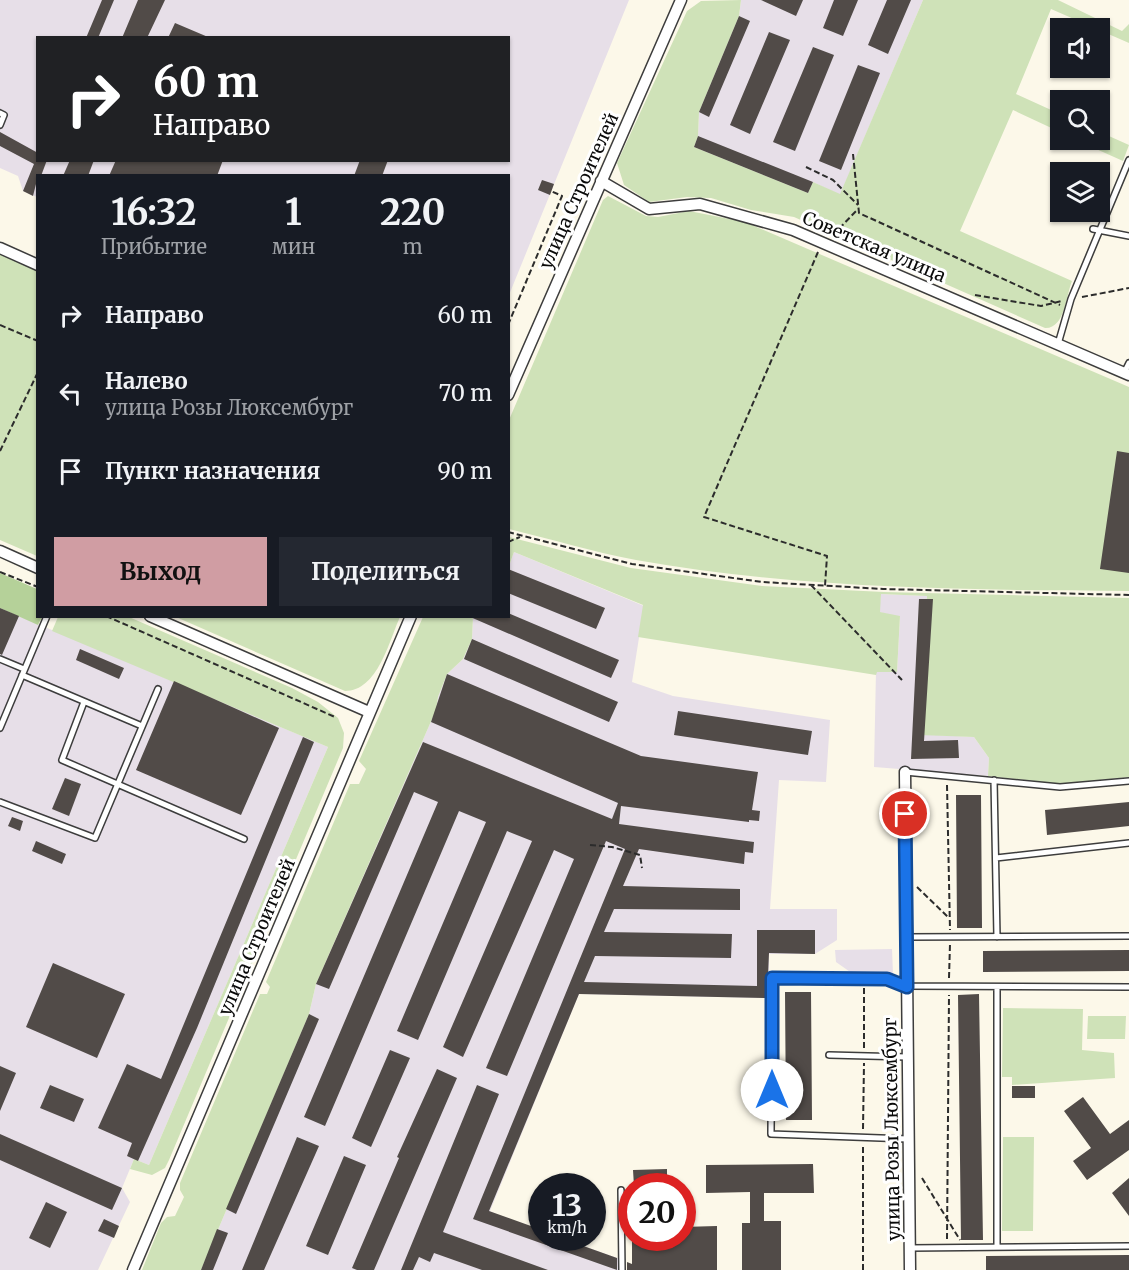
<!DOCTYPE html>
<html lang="ru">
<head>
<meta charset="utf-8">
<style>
	:root { --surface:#171b24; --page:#242831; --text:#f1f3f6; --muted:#9ea1a6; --accent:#d09da3 }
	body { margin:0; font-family:Merriweather,serif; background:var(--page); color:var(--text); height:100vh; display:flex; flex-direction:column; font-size:22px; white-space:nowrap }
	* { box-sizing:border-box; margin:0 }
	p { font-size:20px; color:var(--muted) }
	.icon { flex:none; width:33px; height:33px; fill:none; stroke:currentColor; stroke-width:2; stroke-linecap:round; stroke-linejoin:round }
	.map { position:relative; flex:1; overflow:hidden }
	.sheet { position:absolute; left:36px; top:174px; width:474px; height:444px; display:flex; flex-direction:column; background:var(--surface); border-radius:0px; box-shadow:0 2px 4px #0004 }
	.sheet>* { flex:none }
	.hud { position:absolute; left:36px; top:36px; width:474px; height:126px; border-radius:0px; box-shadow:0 2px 4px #0004; background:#202124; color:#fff; overflow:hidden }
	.fabs { position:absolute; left:1050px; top:18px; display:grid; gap:12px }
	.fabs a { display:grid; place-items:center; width:60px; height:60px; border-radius:0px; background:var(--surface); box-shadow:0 2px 4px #0004; font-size:30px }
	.speed { position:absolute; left:528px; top:1173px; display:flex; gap:12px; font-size:30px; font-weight:700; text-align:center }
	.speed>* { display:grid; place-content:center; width:78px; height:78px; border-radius:50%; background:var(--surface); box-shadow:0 2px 4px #0004; line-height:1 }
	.speed small { font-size:15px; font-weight:400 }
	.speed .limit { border:9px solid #d22; background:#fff; color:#111 }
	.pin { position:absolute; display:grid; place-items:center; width:51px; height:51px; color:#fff; margin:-26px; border:3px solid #fff; border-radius:50%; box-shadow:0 2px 6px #0007 }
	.me { position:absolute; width:66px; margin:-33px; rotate:0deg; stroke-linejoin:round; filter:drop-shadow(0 0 4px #0008) }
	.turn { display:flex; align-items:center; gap:21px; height:126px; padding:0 18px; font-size:27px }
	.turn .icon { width:78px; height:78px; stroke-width:2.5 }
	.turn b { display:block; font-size:42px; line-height:51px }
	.eta { display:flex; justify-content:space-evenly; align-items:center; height:102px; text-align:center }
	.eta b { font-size:36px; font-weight:700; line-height:42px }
	.cta { display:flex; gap:12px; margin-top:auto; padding:12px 18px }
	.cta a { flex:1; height:69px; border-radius:0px; background:var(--accent); color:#111; font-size:24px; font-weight:700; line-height:69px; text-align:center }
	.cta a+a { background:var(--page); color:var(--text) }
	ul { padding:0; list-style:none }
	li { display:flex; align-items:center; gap:18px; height:78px; padding:0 18px }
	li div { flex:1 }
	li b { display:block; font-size:22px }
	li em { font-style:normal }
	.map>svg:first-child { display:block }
	.industrial { fill:#e7dfe8; fill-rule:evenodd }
	.green { fill:#cfe2b8 }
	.forest { fill:#b5d199 }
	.building { fill:#514b48 }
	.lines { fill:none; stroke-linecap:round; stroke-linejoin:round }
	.service-casing { stroke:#3d3d3d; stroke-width:8 }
	.minor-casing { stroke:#3d3d3d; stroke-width:13 }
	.path { stroke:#2c2c2c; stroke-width:2; stroke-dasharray:6 3; stroke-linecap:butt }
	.service { stroke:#fff; stroke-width:5 }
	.minor { stroke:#fff; stroke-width:10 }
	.route-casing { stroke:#114b97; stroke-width:15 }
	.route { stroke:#1a73e8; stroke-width:10 }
	.labels { text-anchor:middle; stroke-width:6; stroke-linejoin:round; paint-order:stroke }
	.street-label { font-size:18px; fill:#0a0a0a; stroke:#fff }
</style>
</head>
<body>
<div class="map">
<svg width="1129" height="1270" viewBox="0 0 1129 1270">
	<rect width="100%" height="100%" fill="#fcf8e9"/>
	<path class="industrial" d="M0 0H629L509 295 508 176H38L37 197 23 191 18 176 0 168ZM38 38H508V160H38Z
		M741 0H923L840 195 813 182 808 193 694 147 698 136 699 112 739 16Z
		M514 552 644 606 632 682 673 696 830 720 826 782 779 780 770 909H837V940L815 954H769V998L579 994 490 1211 542 1238H561L620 1259V1270H201L309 1014 316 984 436 710 438 697 447 674 463 659 472 639 473 617 508 616 509 566Z
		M881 594 927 596 919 734 974 737 989 758 988 776 874 767 876 671 897 672 900 617 879 612Z
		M0 608 328 747 149 1165 134 1159 122 1188 130 1202 98 1270H0Z
		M892 949 893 974H853L836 962 835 950Z"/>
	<path class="green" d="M741 0 739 16 699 112 698 136 694 147 808 193 813 182 840 194 923 0H1058L1122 31 1129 24V43L1051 9 1016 94 1060 114V132L1013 110 960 231 1072 281C1066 295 1065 329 1045 328L794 217 751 210 711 198 687 197 649 202 624 185 617 163 687 11 701 1Z
		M1100 132 1129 145 1123 161 1076 140H1100Z
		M608 196 646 216 658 217 689 211 745 222 1129 387V591C967 590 796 589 636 560 593 552 551 539 509 529V420L603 200Z
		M0 254 37 271V556L0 540Z
		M509 537 631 568 762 586 884 592 1129 598V777L1060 784 988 776 989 758 974 737 919 735 927 596 881 594 880 612 900 616 897 672H877L876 675 638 637 643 605 514 552 509 566Z
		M58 617H129L292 688 318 702 338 718 344 733 343 748 169 1160 165 1168 152 1175 130 1169 134 1159 149 1165 328 747 52 631Z
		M176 617H400C389 641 378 691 345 691Z
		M423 617H473L472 639 463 659 447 674 438 697 436 710 316 984 309 1014 201 1270H142L161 1223 167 1217 175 1216 184 1197 180 1190V1183L260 994H267L270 987 266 982 350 784H359L366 769 359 761Z
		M1003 1008 1083 1009 1082 1050 1114 1053 1115 1078 1012 1085V1077H1002Z
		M1088 1016H1126L1125 1039H1087Z
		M1003 1137H1034L1033 1231H1002Z"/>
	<path class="forest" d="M0 573 37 589 38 616 42 617 38 625 0 608Z"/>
	<path class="building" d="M102 0H114L98 38H86Z
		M138 0H165L147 38H122Z
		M761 0H803L796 16Z
		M834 0H858L843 36 823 28Z
		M887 0H911L888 54 868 45Z
		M739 16 750 21 709 117 699 112Z
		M175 23 208 37V38H168Z
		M769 32 790 40 750 134 730 125Z
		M813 47 834 55 795 151 773 142Z
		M858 65 880 73 841 170 819 161Z
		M0 132 38 153V160H47L41 176H38L33 196 23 191 34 164 0 146Z
		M698 136 813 182 808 193 694 147Z
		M70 160H94L88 176H63Z
		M116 160H223L217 176H109Z
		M360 160H388L382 176H354Z
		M542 180 554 184 550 195 538 190Z
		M1117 451 1129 453V573L1100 569Z
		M508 569 605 608 596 629 508 593Z
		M919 599H933L924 741 958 740 959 758 911 759Z
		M0 608 19 616 2 655 0 654Z
		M508 613 619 660 611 678 468 616H508Z
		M472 639 618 702 609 722 464 659Z
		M80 649 124 668 119 679 76 660Z
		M447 674 641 756 758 772 752 810 760 811 759 821 749 820V822L621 806 619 824 754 842 753 853 745 852 744 864 639 849 623 886 740 889V910L614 909 604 932 732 934 731 958 595 956 584 982 757 986V930H815V954L769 953 767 998 579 994 489 1211 542 1230V1238H561L617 1258V1270L473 1219 625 849 606 841 507 1076 486 1068 574 859 554 850 463 1057 443 1047 532 841 507 831 418 1040 397 1031 486 822 459 811 325 1126 304 1117 438 802 414 792 329 989 316 984 423 742 612 819 618 803 431 722Z
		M174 681 279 728 241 815 136 770Z
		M678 711 812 731 808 755 674 735Z
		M303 737 314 742 197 1028 138 1161 127 1156 132 1143 98 1128 127 1064 161 1079Z
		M65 778 81 784 69 816 52 809Z
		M956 795H981L982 928H957Z
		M1129 802V826L1047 835 1045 810Z
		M12 817 23 821 20 831 8 826Z
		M36 841 66 854 62 864 32 851Z
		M1129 950V971L983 972V951Z
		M53 963 125 994 97 1058 26 1027Z
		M785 992H811L812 1120H786Z
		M979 994 983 1240H961L958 995Z
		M309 1014 319 1019 236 1214 226 1209Z
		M390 1050 410 1058 371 1147 352 1138Z
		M0 1066 16 1073 0 1111Z
		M437 1069 457 1078 374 1270H357L352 1268 399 1158 397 1157Z
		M50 1085 84 1099 74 1122 40 1108Z
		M477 1085 499 1094 443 1232 548 1270H482L434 1253 430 1262 419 1257 413 1270H401Z
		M1012 1086H1035V1098H1012Z
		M1083 1097 1110 1134 1129 1120V1150L1087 1180 1073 1161 1091 1148 1064 1111Z
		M0 1134 122 1188 112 1210 0 1160Z
		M297 1137 319 1146 264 1270H242Z
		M344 1156 366 1165 328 1255 306 1246Z
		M813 1164 814 1193H764V1221H781V1270H742V1223H750V1192L706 1193V1165Z
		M667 1169V1186H634L633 1170Z
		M1129 1178V1216L1112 1193Z
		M46 1202 67 1212 50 1248 29 1238Z
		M104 1219 119 1226 114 1238 98 1231Z
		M717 1226V1270H627V1262L632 1264V1238H682V1227Z
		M217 1229 228 1233 213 1270H201Z
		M1129 1255V1270H986V1256Z"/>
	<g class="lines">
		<g class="service-casing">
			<path id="service" d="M0 113 4 115 0 125
				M1093 229 1129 236
				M1058 344 1071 299 1129 160
				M1124 373 1129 363
				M0 659 24 669
				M22 675 142 726
				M84 702 62 760 244 839
				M0 728 47 616
				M905 772 1060 787 1129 781
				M994 780 997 937
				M0 802 95 838 158 689
				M996 858 1129 843
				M907 937 1129 936
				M829 1055 907 1057
				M908 1139 771 1134 772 978 887 979 907 986 1129 987
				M621 1190 622 1270
				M997 1247V987
				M910 1248 1129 1246"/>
		</g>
		<g class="minor-casing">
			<path id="minor" d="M601 181 649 209 700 204 793 230 1129 375
				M0 248 38 265
				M508 395 681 0
				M0 551 38 568
				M150 616 369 712
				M905 772 910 1270
				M133 1270 411 616"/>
		</g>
		<path class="path" d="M853 154 859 213 1060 305
			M806 167 833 180 858 205
			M833 235 858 209
			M818 252 704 517 827 556 825 586
			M975 295 1041 306 1062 301
			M1082 297 1129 288
			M0 325 38 341
			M508 325 562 196 551 191
			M0 451 38 372
			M508 532 632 564 762 582 883 589 1129 595
			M508 542 520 537
			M0 572 38 587
			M811 585 902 680
			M106 616 335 717
			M947 785 950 930
			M590 845 612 847 640 855 642 868
			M917 887 949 918
			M949 978 950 944
			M864 988V1048
			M863 1129 864 1063
			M922 1178 960 1240
			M947 1239 949 995
			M863 1270V1147"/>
		<use href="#service" class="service"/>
		<use href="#minor" class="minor"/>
	</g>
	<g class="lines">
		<g class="route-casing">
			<path id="route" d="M772 1090V978L887 979 907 987 905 814"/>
		</g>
		<use href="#route" class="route"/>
	</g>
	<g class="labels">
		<g class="street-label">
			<text transform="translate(579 191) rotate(-66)" y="6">улица Строителей</text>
			<text transform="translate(874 247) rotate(23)" y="6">Советская улица</text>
			<text transform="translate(257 937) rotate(-67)" y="6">улица Строителей</text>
			<text transform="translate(892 1129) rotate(-91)" y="6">улица Розы Люксембург</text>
		</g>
	</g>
</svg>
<div class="fabs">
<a><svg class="icon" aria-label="sound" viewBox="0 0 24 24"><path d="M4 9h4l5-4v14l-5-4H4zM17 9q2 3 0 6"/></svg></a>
<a><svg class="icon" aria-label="search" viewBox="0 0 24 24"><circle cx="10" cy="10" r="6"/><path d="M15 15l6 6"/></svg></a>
<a><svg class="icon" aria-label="layers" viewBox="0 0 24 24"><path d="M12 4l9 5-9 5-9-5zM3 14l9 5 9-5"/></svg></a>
</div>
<div class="speed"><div>13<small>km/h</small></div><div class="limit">20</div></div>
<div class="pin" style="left:905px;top:814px;background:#d93025"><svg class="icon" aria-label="arrive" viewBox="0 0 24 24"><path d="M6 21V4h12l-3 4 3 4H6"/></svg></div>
<svg class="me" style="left:772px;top:1090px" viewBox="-20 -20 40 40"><circle r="19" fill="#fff"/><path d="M0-13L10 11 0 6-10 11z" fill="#1a73e8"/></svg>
<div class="hud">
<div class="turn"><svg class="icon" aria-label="right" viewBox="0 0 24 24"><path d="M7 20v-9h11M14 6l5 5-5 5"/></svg><div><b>60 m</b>Направо</div></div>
</div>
<section class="sheet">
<div class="eta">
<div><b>16:32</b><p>Прибытие</p></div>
<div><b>1</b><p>мин</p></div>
<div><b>220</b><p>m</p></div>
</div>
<ul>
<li><svg class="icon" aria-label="right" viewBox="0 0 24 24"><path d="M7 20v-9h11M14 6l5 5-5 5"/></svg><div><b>Направо</b></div><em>60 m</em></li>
<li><svg class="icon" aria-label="left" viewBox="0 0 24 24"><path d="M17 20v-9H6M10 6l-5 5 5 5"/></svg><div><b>Налево</b><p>улица Розы Люксембург</p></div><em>70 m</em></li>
<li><svg class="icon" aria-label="arrive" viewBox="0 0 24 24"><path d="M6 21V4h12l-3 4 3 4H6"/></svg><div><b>Пункт назначения</b></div><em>90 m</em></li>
</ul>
<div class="cta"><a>Выход</a><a>Поделиться</a></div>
</section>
</div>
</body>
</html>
